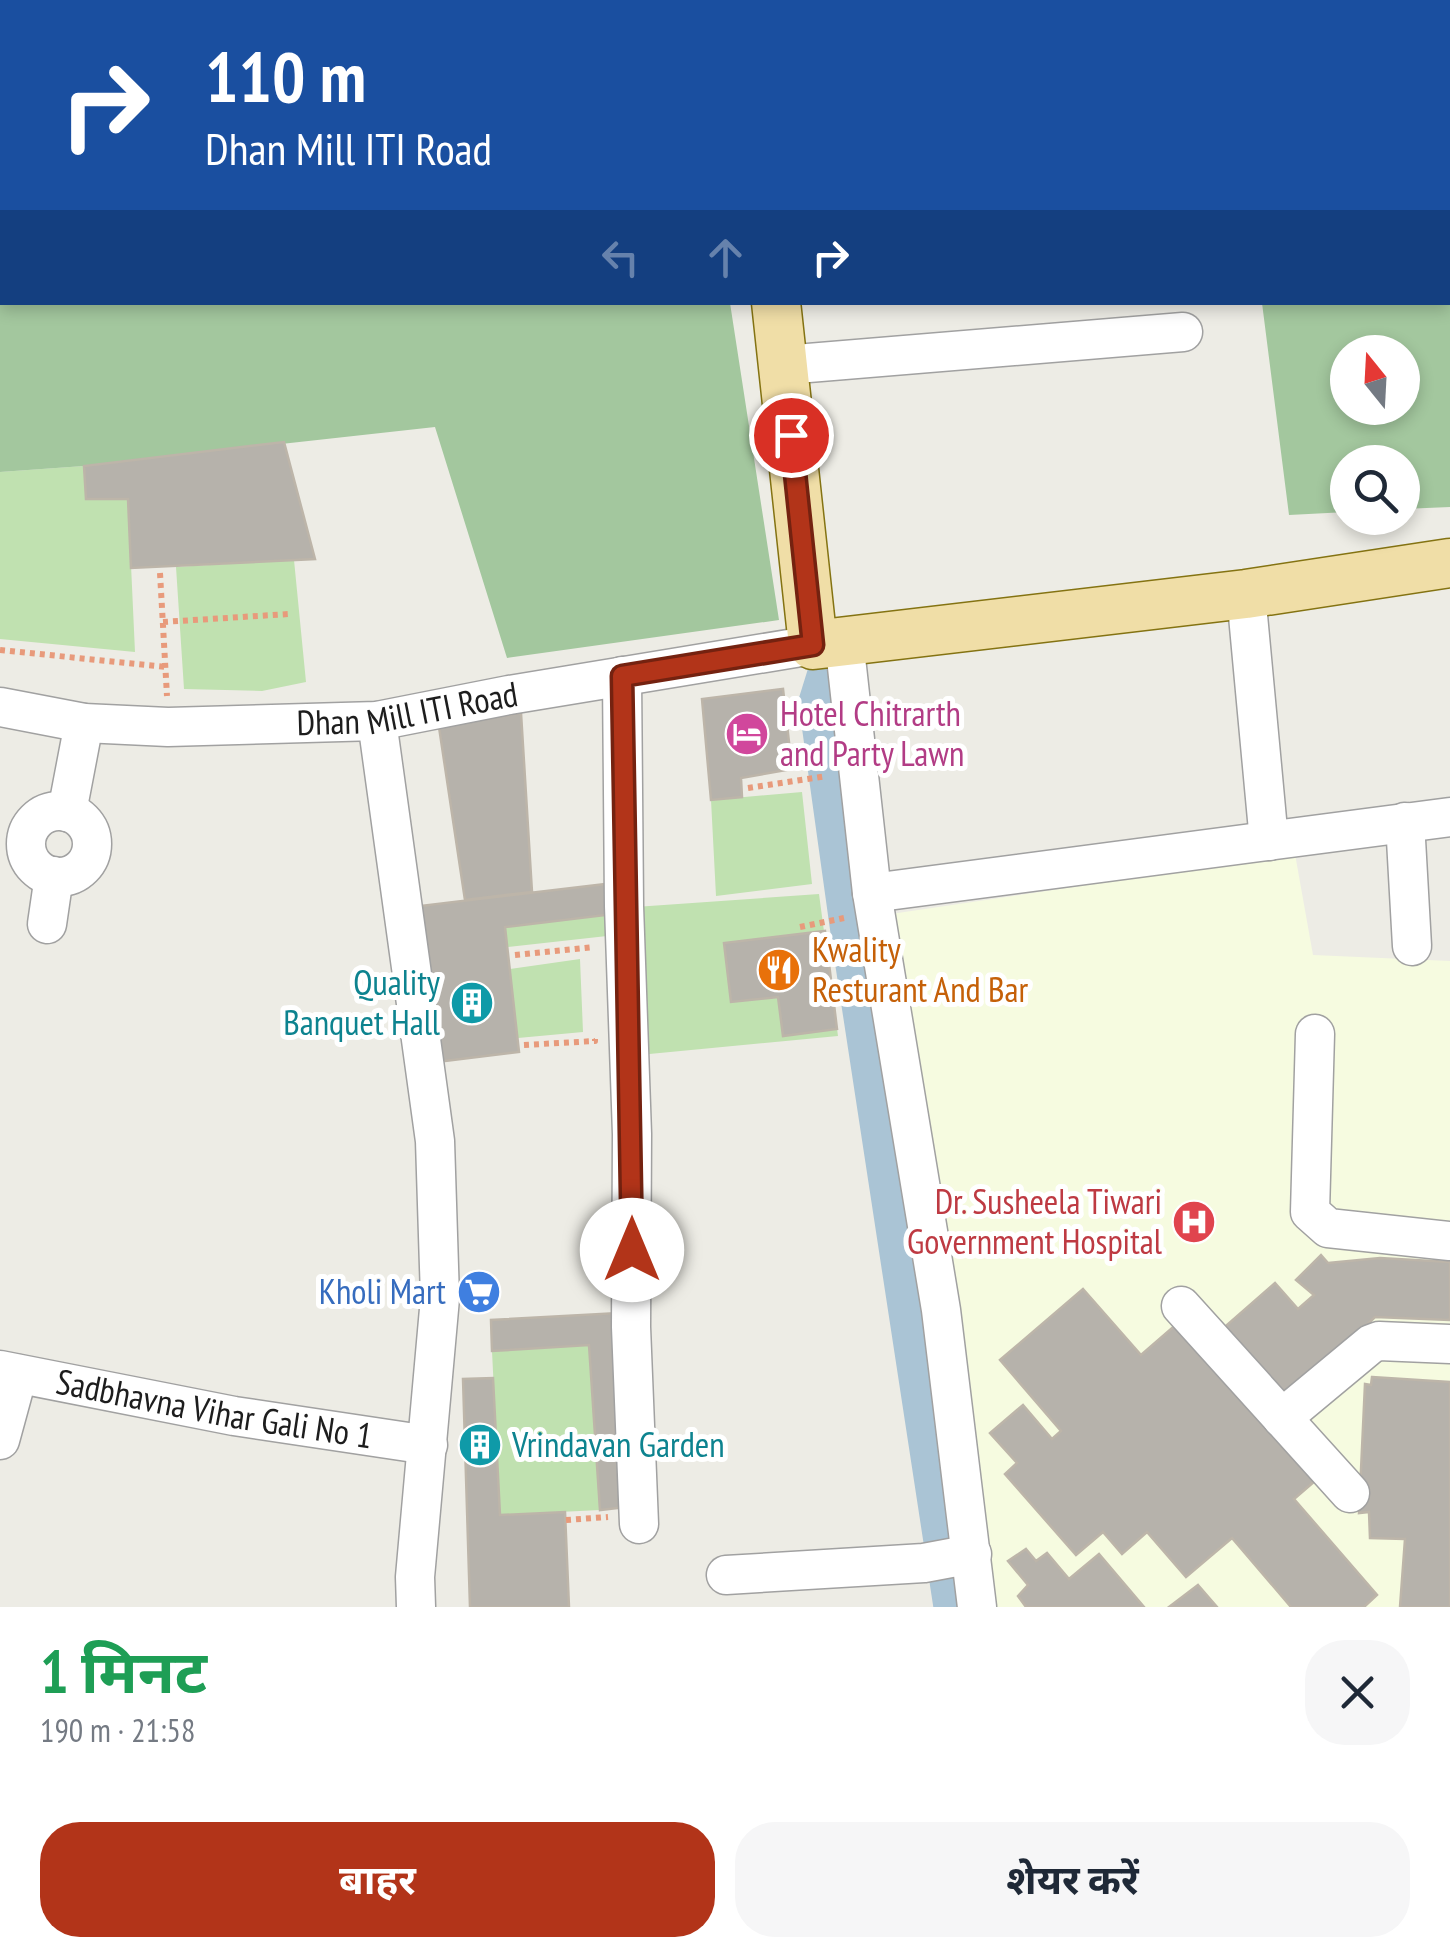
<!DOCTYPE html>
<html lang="hi">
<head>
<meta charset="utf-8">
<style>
	:root { --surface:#fff; --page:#f6f6f7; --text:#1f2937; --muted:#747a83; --accent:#b23419 }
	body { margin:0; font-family:"PT Sans Narrow","Noto Sans Devanagari",sans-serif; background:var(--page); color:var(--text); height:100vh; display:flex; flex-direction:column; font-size:38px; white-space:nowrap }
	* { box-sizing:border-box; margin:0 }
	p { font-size:32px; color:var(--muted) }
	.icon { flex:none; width:55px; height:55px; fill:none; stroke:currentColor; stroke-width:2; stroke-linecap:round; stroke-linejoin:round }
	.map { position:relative; height:1607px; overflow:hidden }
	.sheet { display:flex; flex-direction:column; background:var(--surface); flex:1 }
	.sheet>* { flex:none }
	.banner { position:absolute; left:0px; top:0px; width:1450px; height:305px; box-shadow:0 5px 15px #0003; background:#1a4fa0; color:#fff; overflow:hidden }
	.needle { width:65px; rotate:342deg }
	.buttons { position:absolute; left:1330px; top:335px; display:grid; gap:20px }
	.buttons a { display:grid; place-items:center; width:90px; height:90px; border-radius:50%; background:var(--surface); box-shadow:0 5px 15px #0003; font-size:50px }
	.pin { position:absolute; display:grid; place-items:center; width:85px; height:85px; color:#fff; margin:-42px; border:5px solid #fff; border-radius:50%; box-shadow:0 2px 10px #0007 }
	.me { position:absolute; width:110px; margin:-55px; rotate:0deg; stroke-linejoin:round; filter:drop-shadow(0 0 8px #0008) }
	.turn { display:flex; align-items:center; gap:35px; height:210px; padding:0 40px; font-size:45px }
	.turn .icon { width:130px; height:130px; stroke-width:2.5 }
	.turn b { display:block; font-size:70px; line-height:85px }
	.lanes { display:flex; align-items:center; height:95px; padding:0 40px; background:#0003; justify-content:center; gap:50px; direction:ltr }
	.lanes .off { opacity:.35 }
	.round { display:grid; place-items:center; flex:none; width:105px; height:105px; border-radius:40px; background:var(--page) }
	.overview { display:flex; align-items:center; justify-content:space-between; height:170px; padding:0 40px }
	h1 { font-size:60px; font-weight:700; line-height:75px; color:#1e9e55 }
	.primary-button { display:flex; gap:20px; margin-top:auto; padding:20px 40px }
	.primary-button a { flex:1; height:115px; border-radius:40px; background:var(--accent); color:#fff; font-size:40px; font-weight:700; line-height:115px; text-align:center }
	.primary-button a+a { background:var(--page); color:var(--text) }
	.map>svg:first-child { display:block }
	.education { fill:#f6fbe0 }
	.grass { fill:#c0e1b0 }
	.forest { fill:#a3c79e; fill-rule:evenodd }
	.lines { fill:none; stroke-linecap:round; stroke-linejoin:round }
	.canal { stroke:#aac4d5; stroke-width:35 }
	.building { fill:#b6b2ab; stroke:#bdb5a9; stroke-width:2.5 }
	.minor-casing { stroke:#a1a1a1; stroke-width:41 }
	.major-casing { stroke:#847312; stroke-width:51 }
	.path { stroke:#e89a7b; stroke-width:6; stroke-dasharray:5 5; stroke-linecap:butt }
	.minor { stroke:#fff; stroke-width:38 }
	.major { stroke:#f0dea7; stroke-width:48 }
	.route-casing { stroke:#742210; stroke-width:25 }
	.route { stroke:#b23419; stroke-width:18 }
	.labels { text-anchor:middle; stroke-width:10; stroke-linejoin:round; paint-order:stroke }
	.street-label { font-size:35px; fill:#1d1d1d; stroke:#fff }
	.hotel-label { font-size:35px; fill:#b23c85; stroke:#fff; text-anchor:start }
	.food-label { font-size:35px; fill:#c56008; stroke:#fff; text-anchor:start }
	.culture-label { font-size:35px; fill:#0d838f; stroke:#fff; text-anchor:end }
	.health-label { font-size:35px; fill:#be3a42; stroke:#fff; text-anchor:end }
	.shop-label { font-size:35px; fill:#366cbe; stroke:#fff; text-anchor:end }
</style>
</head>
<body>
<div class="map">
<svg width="1450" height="1607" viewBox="0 0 1450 1607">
	<rect width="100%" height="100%" fill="#edece5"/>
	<path class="education" d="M1295 854 1313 955 1450 961V1607H990L891 914Z"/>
	<path class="grass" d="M84 466 128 499 135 652 0 639V472Z
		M294 560 306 682 262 691 184 689 176 567Z
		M802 792 812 884 716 896 711 800Z
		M819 894 838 1036 639 1055 635 907Z
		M606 915 607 936 507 947 505 927Z
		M580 959 583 1032 518 1038 510 969Z
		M589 1345 600 1510 500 1515 492 1351Z"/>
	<path class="forest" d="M0 0H429V2H2V302L730 303 779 620 507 658 435 427 84 466 0 472Z
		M771 0H1450V507L1403 509 1402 462H1348L1347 512 1289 515 1262 303 1448 302V2ZM1348 352H1402V408H1348Z"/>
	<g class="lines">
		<path class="canal" d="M825 673 816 702 849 939 951 1607"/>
	</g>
	<path class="building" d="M284 442 315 559 131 568 128 499H86L84 466Z
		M783 689 792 769 741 778 742 797 711 800 702 699Z
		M521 713 532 892 465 900 439 727Z
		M606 884V915L505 927 519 1052 436 1062 420 906Z
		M825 931 837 1029 783 1036 778 997 731 1002 724 943Z
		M1321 1255 1328 1263 1380 1258 1450 1262V1320L1375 1317 1284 1404 1220 1331 1275 1283 1298 1309 1314 1295 1296 1280Z
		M1083 1289 1141 1355 1179 1322 1316 1480 1294 1499 1377 1595 1364 1607H1291L1232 1538 1186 1577 1147 1532 1122 1554 1103 1532 1076 1555 1005 1474 1017 1463 990 1433 1023 1405 1052 1439 1061 1431 1000 1360Z
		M618 1313 627 1507 600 1510 589 1345 492 1351 491 1320Z
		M1372 1377 1450 1382V1607H1400L1405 1539 1370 1538 1369 1512 1359 1513 1365 1384 1371 1385Z
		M493 1378 500 1515 565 1512 569 1607H470L463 1379Z
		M1026 1549 1036 1561 1047 1553 1069 1579 1099 1554 1144 1607H1026L1018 1596 1028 1585 1008 1561Z
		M1198 1585 1217 1607H1169Z"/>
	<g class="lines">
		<g class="minor-casing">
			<g id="minor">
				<path d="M445 0 446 2"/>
				<path d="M784 365 1183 332"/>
				<path d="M1246 594 1269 841"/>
				<path d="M844 640 872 893 941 1310 977 1607"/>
				<path d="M622 676 624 906 632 1134 631 1327 639 1524"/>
				<path id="s1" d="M0 707 84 723 168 727 377 721 509 695 813 645"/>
				<path d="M377 721 435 1141 440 1298 415 1577 416 1607"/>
				<circle cx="59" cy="844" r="33"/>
				<path d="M67 812 84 723"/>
				<path d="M1405 822 1412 946"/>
				<path d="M872 893 1450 817"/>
				<path d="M47 924 54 876"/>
				<path d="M1315 1034 1310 1212 1328 1228 1450 1241"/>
				<path d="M1181 1306 1350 1493"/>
				<path id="s2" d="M0 1370 234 1416 428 1445"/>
				<path d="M1282 1418 1371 1344 1379 1341 1450 1344"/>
				<path d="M0 1440 18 1374"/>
				<path d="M726 1575 924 1563 972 1554"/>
			</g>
		</g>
		<g class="major-casing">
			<path id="major" d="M739 0V2
				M776 302 813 645 1246 594 1450 563"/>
		</g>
		<path class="path" d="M160 573 167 696
			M163 622 289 614
			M0 650 166 667
			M748 788 827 776
			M800 927 844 918
			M515 955 594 947
			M524 1045 595 1041V1039
			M566 1520 608 1517"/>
		<use href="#minor" class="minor"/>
		<use href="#major" class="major"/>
	</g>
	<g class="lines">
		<g class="route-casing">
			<path id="route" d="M632 1250 622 676 813 645 791 435"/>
		</g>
		<use href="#route" class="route"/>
	</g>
	<defs>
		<g id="hotel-disc" transform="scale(2.25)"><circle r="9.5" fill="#d1479c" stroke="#fff"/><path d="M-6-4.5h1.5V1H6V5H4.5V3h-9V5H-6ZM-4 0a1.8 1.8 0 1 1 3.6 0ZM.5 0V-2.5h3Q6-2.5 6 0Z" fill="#fff"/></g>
		<g id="restaurant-disc" transform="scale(2.25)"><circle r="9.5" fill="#e8710a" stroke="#fff"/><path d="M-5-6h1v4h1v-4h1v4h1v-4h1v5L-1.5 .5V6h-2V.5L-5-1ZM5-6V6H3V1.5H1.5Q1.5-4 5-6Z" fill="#fff"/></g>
		<g id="building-disc" transform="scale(2.25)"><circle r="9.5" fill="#0f9aa8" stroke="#fff"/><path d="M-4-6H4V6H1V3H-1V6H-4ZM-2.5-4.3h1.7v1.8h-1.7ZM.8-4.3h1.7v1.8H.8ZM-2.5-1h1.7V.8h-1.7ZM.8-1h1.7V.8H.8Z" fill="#fff"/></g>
		<g id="hospital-disc" transform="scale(2.25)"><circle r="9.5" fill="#e0444e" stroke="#fff"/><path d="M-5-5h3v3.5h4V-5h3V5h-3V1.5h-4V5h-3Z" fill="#fff"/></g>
		<g id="supermarket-disc" transform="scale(2.25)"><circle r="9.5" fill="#3f7fe0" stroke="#fff"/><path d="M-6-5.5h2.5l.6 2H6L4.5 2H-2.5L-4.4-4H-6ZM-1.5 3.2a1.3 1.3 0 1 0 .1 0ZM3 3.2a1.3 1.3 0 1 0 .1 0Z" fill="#fff"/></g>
	</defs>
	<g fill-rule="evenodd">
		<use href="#hotel-disc" x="747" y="734"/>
		<use href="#restaurant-disc" x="779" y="970"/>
		<use href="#building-disc" x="472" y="1003"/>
		<use href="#hospital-disc" x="1194" y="1222"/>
		<use href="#supermarket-disc" x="479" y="1292"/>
		<use href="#building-disc" x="480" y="1445"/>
	</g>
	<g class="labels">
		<g class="street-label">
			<text dy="12" stroke="none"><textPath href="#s1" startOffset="410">Dhan Mill ITI Road</textPath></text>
			<text dy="12" stroke="none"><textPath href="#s2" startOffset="218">Sadbhavna Vihar Gali No 1</textPath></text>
		</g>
		<g class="hotel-label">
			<text x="780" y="726">Hotel Chitrarth<tspan x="780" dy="40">and Party Lawn</tspan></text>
		</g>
		<g class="food-label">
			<text x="812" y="962">Kwality<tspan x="812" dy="40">Resturant And Bar</tspan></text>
		</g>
		<g class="culture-label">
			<text x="440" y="995">Quality<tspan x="440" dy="40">Banquet Hall</tspan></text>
			<text x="512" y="1457" text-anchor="start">Vrindavan Garden</text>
		</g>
		<g class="health-label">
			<text x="1162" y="1214">Dr. Susheela Tiwari<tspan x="1162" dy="40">Government Hospital</tspan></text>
		</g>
		<g class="shop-label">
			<text x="446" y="1304">Kholi Mart</text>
		</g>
	</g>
</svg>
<div class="buttons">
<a><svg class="needle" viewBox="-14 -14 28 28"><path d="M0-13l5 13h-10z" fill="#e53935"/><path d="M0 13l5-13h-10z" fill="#747a83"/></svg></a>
<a><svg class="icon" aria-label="search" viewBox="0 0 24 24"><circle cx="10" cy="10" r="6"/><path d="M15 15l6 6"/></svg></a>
</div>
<div class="pin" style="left:791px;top:435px;background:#d93025"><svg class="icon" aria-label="arrive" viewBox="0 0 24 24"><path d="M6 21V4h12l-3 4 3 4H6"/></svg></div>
<svg class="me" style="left:632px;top:1250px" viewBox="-20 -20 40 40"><circle r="19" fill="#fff"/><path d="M0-13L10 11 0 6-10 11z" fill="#b23419"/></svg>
<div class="banner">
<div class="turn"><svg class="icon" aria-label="right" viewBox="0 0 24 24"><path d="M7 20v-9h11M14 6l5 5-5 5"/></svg><div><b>110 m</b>Dhan Mill ITI Road</div></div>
<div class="lanes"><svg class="icon off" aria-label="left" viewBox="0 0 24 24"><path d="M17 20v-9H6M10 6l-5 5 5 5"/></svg><svg class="icon off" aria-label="ahead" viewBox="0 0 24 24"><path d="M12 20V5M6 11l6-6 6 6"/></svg><svg class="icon" aria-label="right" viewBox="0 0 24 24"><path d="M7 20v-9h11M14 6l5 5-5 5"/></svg></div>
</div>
</div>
<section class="sheet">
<div class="overview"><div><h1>1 मिनट</h1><p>190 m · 21:58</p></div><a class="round"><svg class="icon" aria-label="close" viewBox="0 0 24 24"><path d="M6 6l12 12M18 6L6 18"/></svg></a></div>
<div class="primary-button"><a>बाहर</a><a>शेयर करें</a></div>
</section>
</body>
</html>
